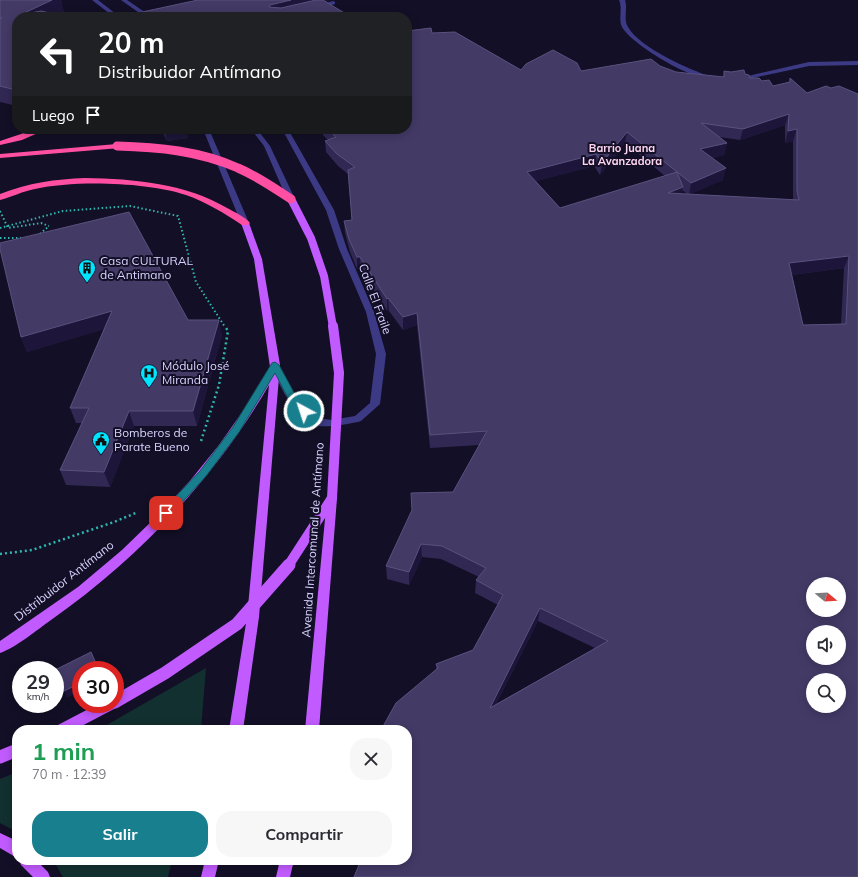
<!DOCTYPE html>
<html lang="es">
<head>
<meta charset="utf-8">
<style>
	:root { --surface:#fff; --page:#f7f7f7; --text:#2b2b33; --muted:#7c7c81; --accent:#187f8f }
	body { margin:0; font-family:Mulish,sans-serif; background:var(--page); color:var(--text); height:100vh; display:flex; flex-direction:column; font-size:15px; white-space:nowrap }
	* { box-sizing:border-box; margin:0 }
	p { font-size:13px; color:var(--muted) }
	.icon { flex:none; width:22px; height:22px; fill:none; stroke:currentColor; stroke-width:2; stroke-linecap:round; stroke-linejoin:round }
	.map { position:relative; flex:1; overflow:hidden }
	.sheet { position:absolute; left:12px; top:725px; width:400px; height:140px; display:flex; flex-direction:column; background:var(--surface); border-radius:16px; box-shadow:0 2px 10px #0003 }
	.sheet>* { flex:none }
	.top-card { position:absolute; left:12px; top:12px; width:400px; height:122px; border-radius:16px; box-shadow:0 2px 10px #0003; background:#202124; color:#fff; overflow:hidden }
	.needle { width:26px; rotate:108deg }
	.fabs { position:absolute; left:806px; top:577px; display:grid; gap:8px }
	.fabs a { display:grid; place-items:center; width:40px; height:40px; border-radius:50%; background:var(--surface); box-shadow:0 2px 10px #0003; font-size:20px }
	.speed { position:absolute; left:12px; top:661px; display:flex; gap:8px; font-size:20px; font-weight:700; text-align:center }
	.speed>* { display:grid; place-content:center; width:52px; height:52px; border-radius:50%; background:var(--surface); box-shadow:0 2px 10px #0003; line-height:1 }
	.speed small { font-size:10px; font-weight:400 }
	.speed .limit { border:6px solid #d22; background:#fff; color:#111 }
	.pin { position:absolute; display:grid; place-items:center; width:34px; height:34px; color:#fff; margin:-17px; border-radius:8px; box-shadow:0 2px 6px #0006 }
	.me { position:absolute; width:44px; margin:-22px; rotate:320deg; stroke-linejoin:round; filter:drop-shadow(0 0 3px #0008) }
	.turn { display:flex; align-items:center; gap:14px; height:84px; padding:0 20px; font-size:18px }
	.turn .icon { width:52px; height:52px; stroke-width:2.5 }
	.turn b { display:block; font-size:28px; line-height:34px }
	.then { display:flex; align-items:center; height:38px; padding:0 20px; background:#0003; gap:8px; font-size:15px }
	.round { display:grid; place-items:center; flex:none; width:42px; height:42px; border-radius:16px; background:var(--page) }
	.headline { display:flex; align-items:center; justify-content:space-between; height:68px; padding:0 20px }
	h1 { font-size:24px; font-weight:700; line-height:30px; color:#1e9e55 }
	.action { display:flex; gap:8px; margin-top:auto; padding:8px 20px }
	.action a { flex:1; height:46px; border-radius:16px; background:var(--accent); color:#fff; font-size:16px; font-weight:700; line-height:46px; text-align:center }
	.action a+a { background:var(--page); color:var(--text) }
	.map>svg:first-child { display:block }
	.green { fill:#12302f }
	.lines { fill:none; stroke-linecap:round; stroke-linejoin:round }
	.path-far1 { stroke:#2fb8b0; stroke-width:2; stroke-dasharray:1.5 2.5; stroke-linecap:butt }
	.path { stroke:#2fb8b0; stroke-width:2.5; stroke-dasharray:2 3; stroke-linecap:butt }
	.minor { fill:#3d3a85; fill-rule:evenodd }
	.major { fill:#c25bff; fill-rule:evenodd }
	.highway { fill:#ff4fa3; fill-rule:evenodd }
	.path-bridge { stroke:#2fb8b0; stroke-width:2; stroke-dasharray:1.5 2.5; stroke-linecap:butt }
	.major-bridge-far2 { stroke:#c25bff; stroke-width:8 }
	.major-bridge-far1 { stroke:#c25bff; stroke-width:10 }
	.major-bridge { stroke:#c25bff; stroke-width:13 }
	.highway-bridge { stroke:#ff4fa3; stroke-width:9 }
	.wall { fill:#312854; fill-rule:evenodd }
	.shaded-wall { fill:#1d163a }
	.building { fill:#433a66; stroke:#5a527e; fill-rule:evenodd }
	.route { fill:#187f8f; stroke:#10535d }
	.labels { text-anchor:middle; stroke-width:4; stroke-linejoin:round; paint-order:stroke }
	.far-neighbourhood-label { font-size:11px; font-weight:bold; fill:#ffd6f0; stroke:#130f26 }
	.poi-label { font-size:12px; fill:#d9d4ff; stroke:#130f26; text-anchor:start }
	.street-label { font-size:12px; fill:#d9d4ff; stroke:#130f26 }
</style>
</head>
<body>
<div class="map">
<svg width="858" height="877" viewBox="0 0 858 877">
	<rect width="100%" height="100%" fill="#130f26"/>
	<path class="green" d="M206 668 201 730H98Z
		M17 772V832L0 823V779Z
		M53 860H172L168 877H63Z"/>
	<g class="lines">
		<path class="path-far1" d="M0 228 63 211 130 206 178 216 196 282 225 327
			M40 234 49 226
			M0 238H21"/>
		<path class="path" d="M201 441 219 385 228 331 225 326
			M0 554 32 550 114 522 138 512"/>
		<path class="minor" d="M92 0H98L120 17H114Z
			M121 0H127L152 17H145Z
			M619 0H625C628 9 623 19 628 27 640 48 690 70 712 77V79C693 81 631 44 622 27 618 19 623 9 619 0Z
			M333 1 335 2V4L315 9 312 7Z
			M858 61V65L809 66 738 81 735 79 809 62Z
			M203 129H209L249 223 248 225H242L241 223Z
			M251 129H257L270 146 295 199 294 201H291L287 199 264 146Z
			M282 129H288L334 210 347 249 374 312 386 354 380 404 361 421 358 422C346 424 320 430 309 423 291 412 280 384 270 365L275 362 278 363 298 400 316 418 332 420 355 416 370 403 376 354 366 312 339 249 326 210Z"/>
		<path class="major" d="M242 221H248L249 223 262 259 280 365 259 617 243 730H229L247 617 269 385C215 478 139 558 51 620 37 630 15 648 0 653V641L78 587 122 550 156 517 189 482 219 445 243 411 270 367 254 259 241 223Z
			M332 494 336 495 337 498 319 730H305L327 498 328 495Z
			M115 700 117 704 116 708 74 730H54L56 726 98 704H115Z
			M0 833 17 841V858L0 848Z
			M19 860H36L48 872 50 877H33L21 865Z
			M205 860H219L215 877H201Z
			M280 860H294L290 877H276Z"/>
		<path class="highway" d="M36 129H47L22 140 0 145V141Z
			M117 144H120V148L0 158V154Z
			M85 178C135 179 185 183 229 209 236 213 245 217 250 223L248 225H242C224 213 206 202 186 195 147 182 74 180 35 189 23 191 12 197 0 200V194C28 183 56 179 85 178Z"/>
		<path class="path-bridge" d="M0 211 8 228 41 223 49 226"/>
		<path class="major-bridge-far2" d="M291 199 311 238 324 276 333 327"/>
		<path class="major-bridge-far1" d="M288 566 332 498 339 373 333 326"/>
		<path class="major-bridge" d="M115 702 165 673 237 624 289 565
			M0 757 17 750"/>
		<path class="highway-bridge" d="M117 146C158 147 200 151 238 168 257 176 274 188 291 199"/>
	</g>
	<path class="wall" d="M0 0H61L64 13 59 15 17 17V106L0 102Z
		M432 33 521 70 581 71 660 66 676 72 723 77 724 71 745 74 750 78 762 81 773 86 789 82 790 78 807 93 831 88 858 94V877H354L436 670V664L473 650 498 605 475 593 476 580 479 577 441 559 422 557 409 585 387 579 386 566 453 492 480 445 430 448 417 325 403 330 389 311H387L360 269H357L350 252 345 233 344 221 352 220 348 174 338 166 326 152 325 141 328 140 323 135 322 129H407ZM785 125V143L793 141V200L690 194 723 180 712 158 724 155 727 143 719 137 740 140ZM625 143 665 176 560 208 536 181 594 166 600 175ZM682 190 687 194H681ZM844 268 841 324 803 325 792 275ZM538 621 595 648 496 704Z
		M161 129H186L188 138 167 141Z
		M188 320 222 335 197 426H134L110 487 66 485 60 470 82 423H76L70 408 104 329 27 352 21 337Z"/>
	<path class="shaded-wall" d="M52 0H61L64 13 55 17 20 15Z
		M291 0H331L272 16 269 7 270 5Z
		M789 114 785 125 740 140 743 129Z
		M164 129H186L188 138 167 141Z
		M797 129 793 141 785 143 788 131Z
		M627 132 625 143 600 175 602 163Z
		M727 143 724 155 698 161 700 149Z
		M596 154 594 166 526 184 527 172Z
		M726 168 723 180 689 195 691 183Z
		M683 187 680 199 668 193Z
		M849 256 844 268 785 276 789 263Z
		M357 257H360V269H357Z
		M388 298 389 311H387V299Z
		M112 311 116 326 27 352 21 337Z
		M417 313V325L403 330V317Z
		M219 320 222 335 197 426 193 411Z
		M129 411 134 426 110 487 104 472Z
		M421 544 422 557 409 585V572Z
		M540 608 538 621 488 719 490 708Z
		M81 683V691L67 698 64 691Z"/>
	<path class="building" d="M0 0H52L20 15 41 11 68 17H17V89L16 90 0 86V19L2 18H0Z
		M198 0H291L270 5 269 7 281 8 316 0H323L351 17H143L142 12Z
		M431 28 432 33 455 32 521 70 526 64 553 50 577 63 581 71 651 59 660 66 676 72 724 77V71L731 72 744 70 745 74 749 75 750 78H759L762 81 769 80 773 86 790 82V78L807 93 826 86 831 88 839 86 858 94V877H354L361 860H407V730H381L396 703 438 668 436 664 473 650 503 595 476 580 486 568 442 546 421 544 409 572 386 566 412 510 411 493 453 492 487 431 430 435 417 313 403 317 388 298 387 299 360 257H357L349 239 344 221 352 220 348 170 355 167 337 154 325 141 336 137 328 129H407V31ZM789 114 788 131 797 129V191L799 200 668 193 683 187 677 172 560 208 527 172 596 154 602 163 627 132 691 183 726 168 700 149 727 143 701 123 743 129ZM849 256 846 324 803 325 789 263ZM813 584H839V610H813ZM540 608 608 641 490 708ZM813 632H839V658H813ZM813 680H839V706H813Z
		M129 212 188 320H219L193 411H129L104 472 60 470 89 408H70L112 311 21 337 0 249V243Z
		M91 652 99 670H81V683L64 691 55 670Z"/>
	<path class="route" d="M275 362 279 365 298 400 308 411 307 413H301L291 404 275 373 239 432 206 476 170 516H163L162 513 163 510 200 471 233 427 272 363Z"/>
	<defs>
		<g id="building-pin" transform="scale(0.9)"><path d="M0 17L-7.5 6A9.5 9.5 0 1 1 7.5 6Z" fill="#00e5ff" stroke="#130f26"/><path d="M-4-6H4V6H1V3H-1V6H-4ZM-2.5-4.3h1.7v1.8h-1.7ZM.8-4.3h1.7v1.8H.8ZM-2.5-1h1.7V.8h-1.7ZM.8-1h1.7V.8H.8Z" fill="#111"/></g>
		<g id="hospital-pin" transform="scale(0.9)"><path d="M0 17L-7.5 6A9.5 9.5 0 1 1 7.5 6Z" fill="#00e5ff" stroke="#130f26"/><path d="M-5-5h3v3.5h4V-5h3V5h-3V1.5h-4V5h-3Z" fill="#111"/></g>
		<g id="civic-pin" transform="scale(0.9)"><path d="M0 17L-7.5 6A9.5 9.5 0 1 1 7.5 6Z" fill="#00e5ff" stroke="#130f26"/><path d="M-.6-6.5H3V-4.5H.6V-3L4-1V1h2V6H-6V1h2V-1L-.6-3ZM-1.2 2.5V6h2.4V2.5Z" fill="#111"/></g>
	</defs>
	<g fill-rule="evenodd">
		<use href="#building-pin" x="87" y="268"/>
		<use href="#hospital-pin" x="149" y="373"/>
		<use href="#civic-pin" x="101" y="440"/>
	</g>
	<g class="labels">
		<g class="far-neighbourhood-label">
			<text x="622" y="152">Barrio Juana<tspan x="622" dy="13">La Avanzadora</tspan></text>
		</g>
		<g class="poi-label">
			<text x="100" y="265">Casa CULTURAL<tspan x="100" dy="14">de Antimano</tspan></text>
			<text x="162" y="370">Módulo José<tspan x="162" dy="14">Miranda</tspan></text>
			<text x="114" y="437">Bomberos de<tspan x="114" dy="14">Parate Bueno</tspan></text>
		</g>
		<g class="street-label">
			<text transform="translate(375 299) rotate(70)" y="4">Calle El Fraile</text>
			<text transform="translate(313 540) rotate(-86)" y="4">Avenida Intercomunal de Antímano</text>
			<text transform="translate(64 581) rotate(-38)" y="4">Distribuidor Antímano</text>
		</g>
	</g>
</svg>
<div class="fabs">
<a><svg class="needle" viewBox="-14 -14 28 28"><path d="M0-13l5 13h-10z" fill="#e53935"/><path d="M0 13l5-13h-10z" fill="#7c7c81"/></svg></a>
<a><svg class="icon" aria-label="sound" viewBox="0 0 24 24"><path d="M4 9h4l5-4v14l-5-4H4zM17 9q2 3 0 6"/></svg></a>
<a><svg class="icon" aria-label="search" viewBox="0 0 24 24"><circle cx="10" cy="10" r="6"/><path d="M15 15l6 6"/></svg></a>
</div>
<div class="speed"><div>29<small>km/h</small></div><div class="limit">30</div></div>
<div class="pin" style="left:166px;top:513px;background:#d93025"><svg class="icon" aria-label="arrive" viewBox="0 0 24 24"><path d="M6 21V4h12l-3 4 3 4H6"/></svg></div>
<svg class="me" style="left:304px;top:411px" viewBox="-20 -20 40 40"><circle r="17" fill="#187f8f" stroke="#fff" stroke-width="3"/><path d="M0-11L8 9 0 5-8 9z" fill="#fff"/></svg>
<div class="top-card">
<div class="turn"><svg class="icon" aria-label="left" viewBox="0 0 24 24"><path d="M17 20v-9H6M10 6l-5 5 5 5"/></svg><div><b>20 m</b>Distribuidor Antímano</div></div>
<div class="then">Luego<svg class="icon" aria-label="arrive" viewBox="0 0 24 24"><path d="M6 21V4h12l-3 4 3 4H6"/></svg></div>
</div>
<section class="sheet">
<div class="headline"><div><h1>1 min</h1><p>70 m · 12:39</p></div><a class="round"><svg class="icon" aria-label="close" viewBox="0 0 24 24"><path d="M6 6l12 12M18 6L6 18"/></svg></a></div>
<div class="action"><a>Salir</a><a>Compartir</a></div>
</section>
</div>
</body>
</html>
